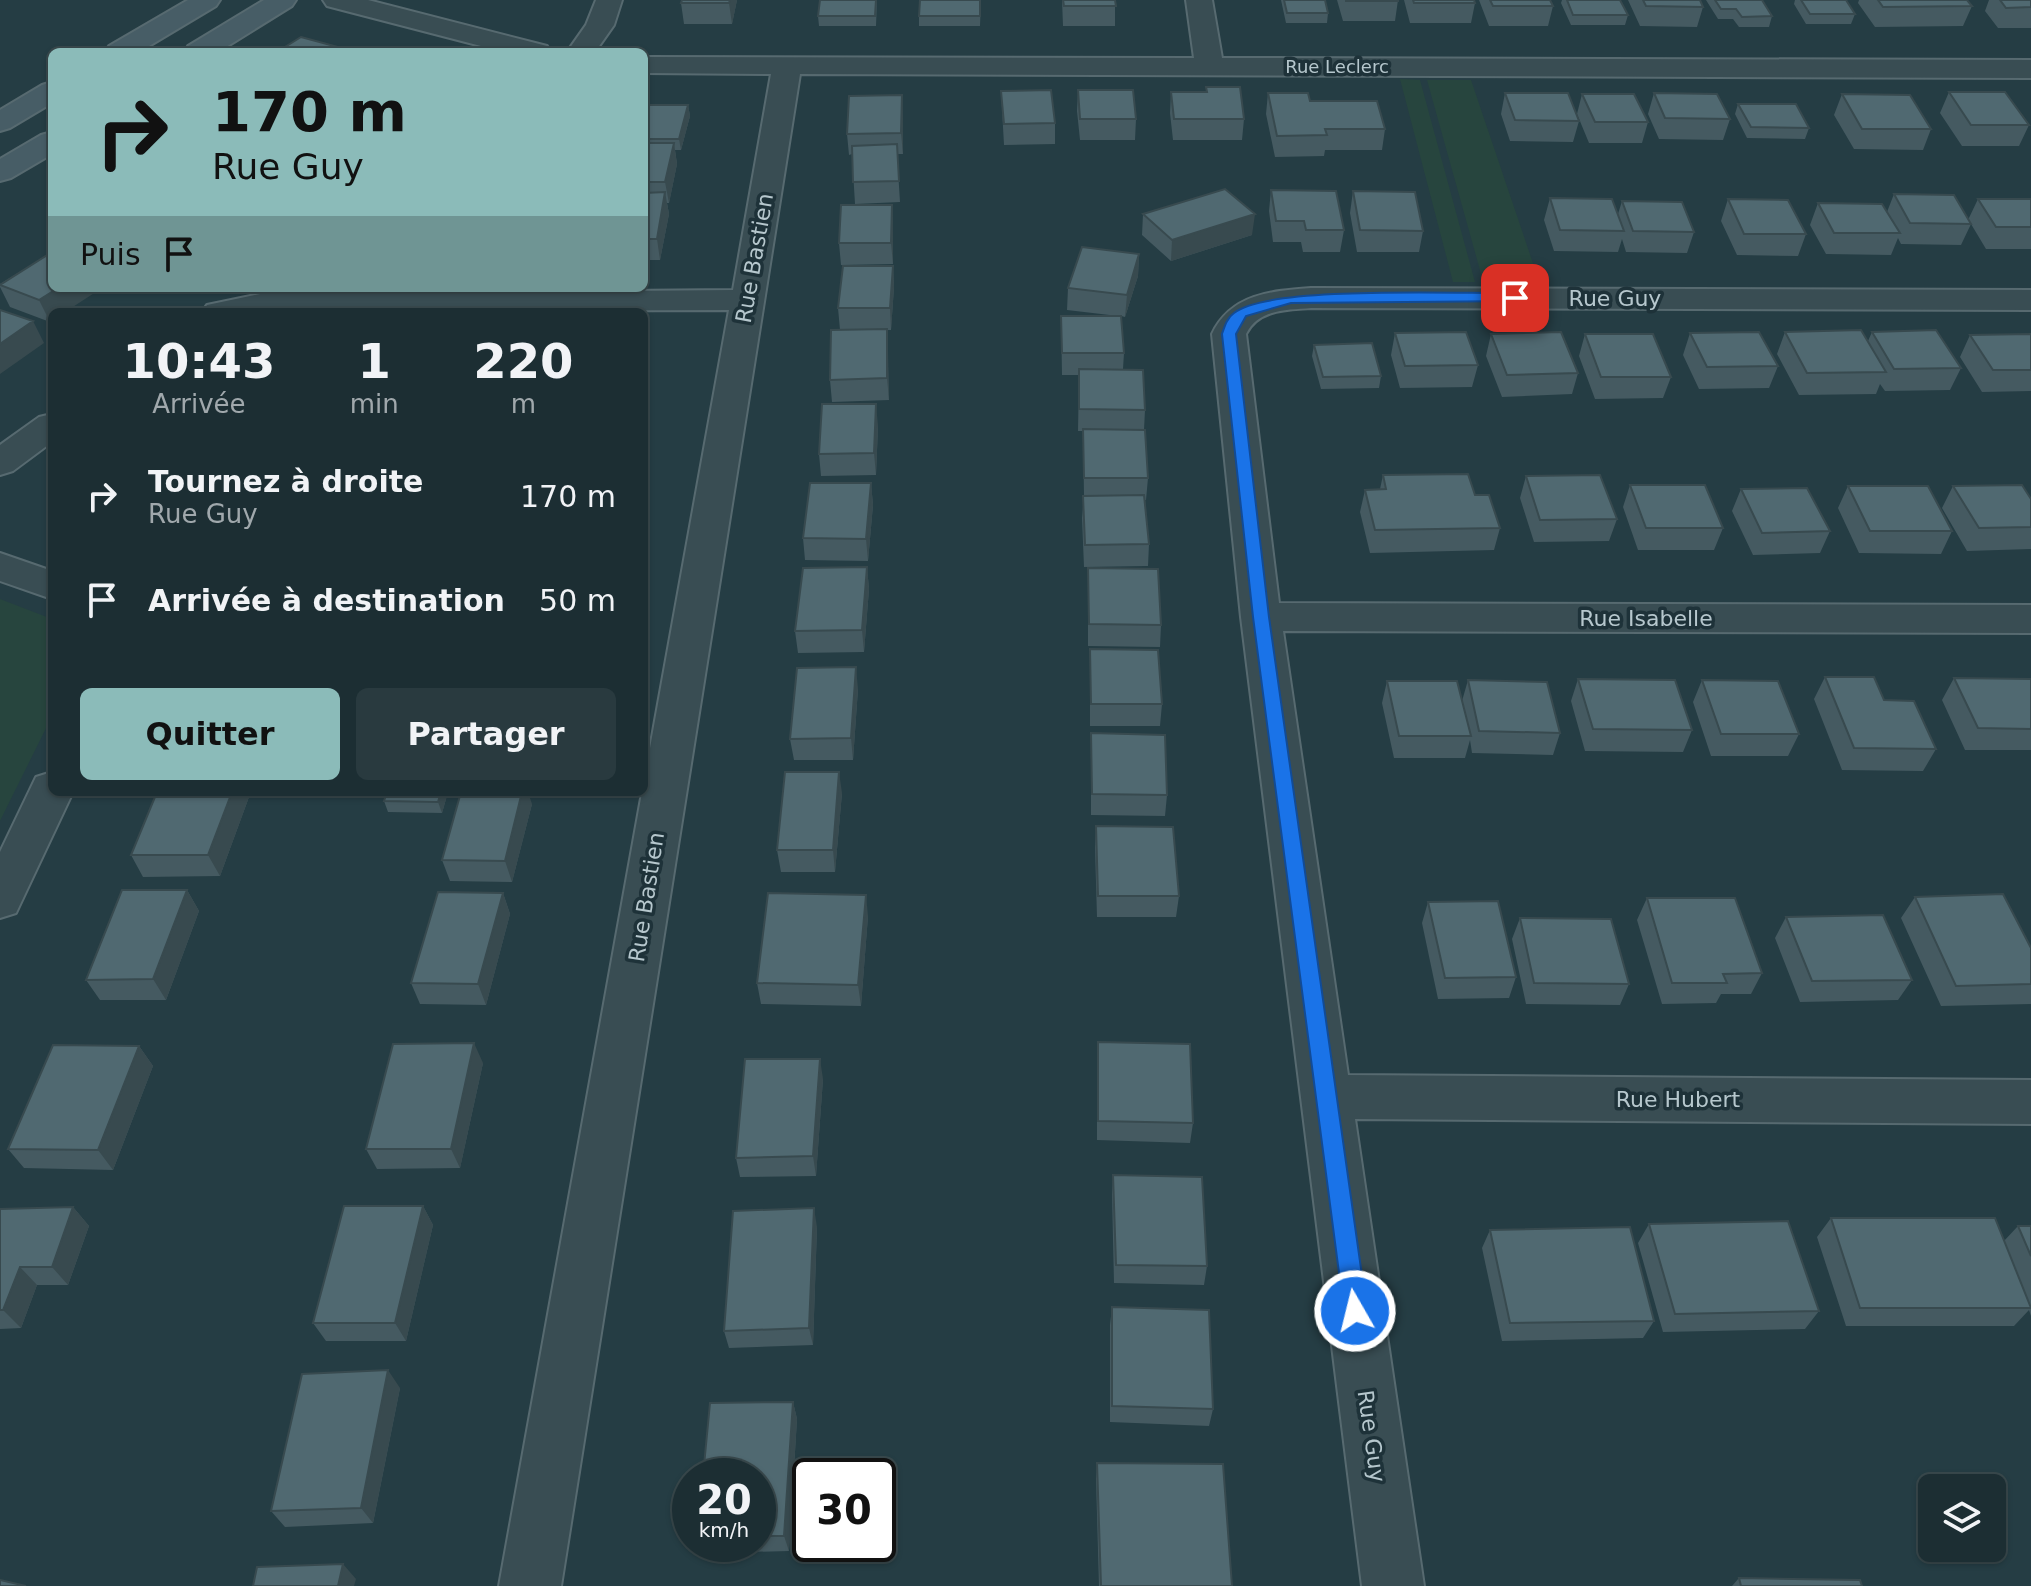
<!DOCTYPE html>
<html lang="fr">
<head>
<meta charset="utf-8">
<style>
	:root { --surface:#1c2e33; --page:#293a3f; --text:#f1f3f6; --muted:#a0a8ac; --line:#3a4a4e; --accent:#8bbbb9 }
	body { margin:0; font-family:"DejaVu Sans",sans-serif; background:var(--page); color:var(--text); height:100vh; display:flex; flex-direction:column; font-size:30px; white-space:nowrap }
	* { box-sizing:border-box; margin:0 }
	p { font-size:26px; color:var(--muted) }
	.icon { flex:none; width:44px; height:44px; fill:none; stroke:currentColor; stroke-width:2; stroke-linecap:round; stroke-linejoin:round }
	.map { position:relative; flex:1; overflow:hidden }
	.drawer { position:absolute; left:48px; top:308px; width:600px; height:488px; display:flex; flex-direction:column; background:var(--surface); border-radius:12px; box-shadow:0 2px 6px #0004,0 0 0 2px var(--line) }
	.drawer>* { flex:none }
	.hud { position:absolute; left:48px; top:48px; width:600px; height:244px; border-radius:12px; box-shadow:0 2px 6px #0004,0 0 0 2px var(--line); background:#8bbbb9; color:#111; overflow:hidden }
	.tools { position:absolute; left:1918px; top:1474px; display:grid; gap:16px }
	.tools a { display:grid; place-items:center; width:88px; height:88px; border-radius:12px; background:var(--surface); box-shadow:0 2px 6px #0004,0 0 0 2px var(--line); font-size:40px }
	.speed { position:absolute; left:672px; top:1458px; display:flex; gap:16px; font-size:40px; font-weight:700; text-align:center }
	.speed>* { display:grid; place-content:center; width:104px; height:104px; border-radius:50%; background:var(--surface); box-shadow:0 2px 6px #0004,0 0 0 2px var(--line); line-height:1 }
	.speed small { font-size:20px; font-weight:400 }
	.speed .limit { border:4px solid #111; border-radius:12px; background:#fff; color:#111 }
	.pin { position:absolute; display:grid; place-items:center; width:68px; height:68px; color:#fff; margin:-34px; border-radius:16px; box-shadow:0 4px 12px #0006 }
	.me { position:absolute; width:88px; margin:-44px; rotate:352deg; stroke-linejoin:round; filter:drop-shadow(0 0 6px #0008) }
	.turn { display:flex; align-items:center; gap:28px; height:168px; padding:0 32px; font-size:36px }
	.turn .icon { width:104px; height:104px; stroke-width:2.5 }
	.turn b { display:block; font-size:56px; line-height:68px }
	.then { display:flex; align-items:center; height:76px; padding:0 32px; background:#0003; gap:16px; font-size:30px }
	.eta { display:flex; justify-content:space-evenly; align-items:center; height:136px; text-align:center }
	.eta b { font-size:48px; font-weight:700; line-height:56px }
	.button { display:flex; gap:16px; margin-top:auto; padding:16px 32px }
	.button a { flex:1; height:92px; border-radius:12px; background:var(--accent); color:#111; font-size:32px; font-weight:700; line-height:92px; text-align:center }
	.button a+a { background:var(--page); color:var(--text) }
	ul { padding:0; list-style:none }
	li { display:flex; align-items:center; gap:24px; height:104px; padding:0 32px }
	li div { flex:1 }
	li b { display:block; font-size:30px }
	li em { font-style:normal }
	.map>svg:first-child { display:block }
	.green { fill:#27453e }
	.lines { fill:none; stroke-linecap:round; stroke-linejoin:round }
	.street-casing { stroke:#576a70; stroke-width:4 }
	.secondary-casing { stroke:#576a70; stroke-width:4 }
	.street { fill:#394d53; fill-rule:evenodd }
	.secondary { fill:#475d66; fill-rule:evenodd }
	.wall { fill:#455a61 }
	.shaded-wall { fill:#384a4f }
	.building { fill:#506971; stroke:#384a4f; stroke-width:2 }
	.route { fill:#1a73e8; stroke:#114b97; stroke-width:2 }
	.labels { text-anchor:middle; stroke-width:7; stroke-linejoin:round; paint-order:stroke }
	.far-street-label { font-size:18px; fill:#b6c7cd; stroke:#1e3239 }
	.street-label { font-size:22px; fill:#b6c7cd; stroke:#1e3239 }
</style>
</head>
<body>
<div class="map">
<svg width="2031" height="1586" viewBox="0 0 2031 1586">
	<rect width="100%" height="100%" fill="#253d44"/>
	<path class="green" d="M1400 79 1420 80 1475 282H1453Z
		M1427 80H1471L1539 281H1483Z
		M0 599 52 619V716L0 821Z"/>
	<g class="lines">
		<g class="street-casing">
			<path id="street" d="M323 0H368L547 46 551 52H504L327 6Z
				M596 0H622L614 25 595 52H567L586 25Z
				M1186 0H1212L1222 58 2031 60V78L800 74 561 1586H499L729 310 202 312 207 305 260 294 733 290 771 74 644 73V57L1194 58Z
				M1311 288 2031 290V310L1311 308C1287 310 1258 309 1246 334L1279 603 2031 605V633L1283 631 1348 1075 2031 1080V1124L1355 1119 1424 1586H1362L1241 617 1212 334C1231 294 1271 291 1311 288Z
				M52 414V442L13 471 0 475V445L39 417Z
				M0 553 52 571V599L0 581Z
				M52 772V792H73L16 913 0 918V852L36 777Z"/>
		</g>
		<g class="secondary-casing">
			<path id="secondary" d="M188 0H220L216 6 139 52H105L109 46Z
				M264 0H296L292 6 218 52H184L188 46Z
				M52 82V103L10 128 0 131V110L42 85Z
				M52 132V154L11 178 0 181V159L41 135Z"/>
		</g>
		<use href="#street" class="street"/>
		<use href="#secondary" class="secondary"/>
	</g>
	<path class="wall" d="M737 0 732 24H684L681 3Z
		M877 0 876 26H819L818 16Z
		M981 0 980 26H919V16Z
		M1062 0H1115V26H1063Z
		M1281 0H1325L1328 13 1327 23H1286Z
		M1337 0H1398L1395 21H1343Z
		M1404 0H1474L1475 3 1471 23H1410Z
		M1479 0H1550L1553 6 1548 26H1489Z
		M1562 0H1567L1628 15 1625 25H1571L1561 3Z
		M1628 0H1700L1703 7 1697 27 1640 26Z
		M1706 0H1762L1772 16 1769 27H1739L1733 19H1718Z
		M1795 0H1846L1855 14 1851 24H1806L1794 4Z
		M1859 0H1967L1972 6 1963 26 1875 27 1858 3Z
		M1989 0H2031V28H1998L1985 11Z
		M1206 87 1244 119 1242 140H1173L1170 113 1171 92H1206Z
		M1078 90 1136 119 1135 140H1080L1077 111Z
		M1001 91 1055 123V144L1004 145Z
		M1949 92 2029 125 2019 146H1962L1940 113Z
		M1268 93 1310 101 1385 129 1382 150H1325L1324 156 1275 157 1266 114Z
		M1505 93 1579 121 1573 142 1510 141 1501 114Z
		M1654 93 1730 119 1723 140 1659 139 1648 114Z
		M1582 94 1648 122 1642 143H1589L1577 114Z
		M1842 94 1931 129 1923 150 1854 149 1834 115Z
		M902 95 903 154H897L900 202 855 204 852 154 849 155 847 134Z
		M1738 104 1809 128 1805 139 1747 138 1735 114Z
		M688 105 690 116 681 150H675L677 164 669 203H667L669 214 660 260H644V110Z
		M1271 190 1344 230 1340 252H1303L1301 242H1273L1269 211Z
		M1353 191 1423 231 1419 252H1357L1350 213Z
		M1894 194 1968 220 1978 199H2031V249H1986L1971 224 1961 245 1901 244 1898 238 1891 255 1826 254 1810 225 1818 203 1887 212Z
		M1550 198 1618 214 1622 201 1694 232 1687 253 1626 252 1622 239 1618 252 1554 251 1544 220Z
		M1728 199 1806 234 1798 256 1737 255 1721 221Z
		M892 205 893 226V264L841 265 839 243Z
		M1143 214 1252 235 1171 261 1142 235Z
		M52 252 50 322 10 307 0 287V284Z
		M1139 254 1138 276 1125 317 1121 316 1124 353 1123 369 1145 410 1144 430 1148 478 1146 500H1145L1149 544 1148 566 1084 567 1082 518 1084 496 1083 431H1078L1079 375H1062L1061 316H1118L1067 310 1068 288Z
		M893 266 894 287 891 330H887L889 400 832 402 830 380 840 330 838 308Z
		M1785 332 1868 341 1872 332 1961 368 1950 390 1885 391 1880 384 1876 394 1799 395 1777 354Z
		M1395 333 1478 365 1472 387 1400 388 1391 355Z
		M1690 333 1778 366 1769 388 1699 389 1683 355Z
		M1491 334 1578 373 1572 394 1502 397 1486 356Z
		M1585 334 1671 377 1663 398 1595 399 1579 356Z
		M2031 334V391L1982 392 1960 357 1970 335Z
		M1314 345 1381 376 1379 388 1321 389 1312 356Z
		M878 426 876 475 821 476 819 454Z
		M1383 475 1500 528 1494 550 1370 553 1360 512 1365 490 1380 489Z
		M1526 476 1617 519 1609 541 1534 542 1520 498Z
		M871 483 873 505 868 561 805 560 803 538Z
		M1630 485 1723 528 1714 550H1638L1623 507Z
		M1848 486 1952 531 1941 554 1859 553 1838 508Z
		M1953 486 2031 499V549L1967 551 1942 508Z
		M1741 489 1830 531 1820 553 1753 555 1732 511Z
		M867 567 869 589 864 652 798 653 795 631Z
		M1088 568 1161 625 1160 647 1088 646Z
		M1090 649 1162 704 1160 726H1090Z
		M1825 677 1884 700 1936 749 1923 771 1842 770 1814 699Z
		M1954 678 2031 679V750H1965L1942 700Z
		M1578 679 1692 730 1683 752 1585 751 1571 701Z
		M1468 680 1560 733 1553 755 1472 753 1470 740 1465 758H1394L1382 703 1387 681 1462 701Z
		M1702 680 1799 734 1788 756H1711L1693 702Z
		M858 689 853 760H794L790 739Z
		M1091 733 1167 795 1165 816 1091 815Z
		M387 792H448L442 813 388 812 384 801Z
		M842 793 835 872H781L777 850Z
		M249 797 220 876 143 877 131 855Z
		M532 804 512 882 450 881 442 860Z
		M1096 826 1179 896 1176 917H1097L1095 848Z
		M187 890 199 911 166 1000H100L86 980Z
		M503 893 510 914 486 1005 420 1004 411 983Z
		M1915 897 2031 948V1004L1941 1006 1901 918Z
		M1647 898 1762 973 1751 994H1721L1716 1003 1662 1004 1637 920Z
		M1428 902 1516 977 1509 998 1438 999 1422 923Z
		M868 916 861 1006 761 1004 757 983Z
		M1786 917 1912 980 1898 1000 1800 1002 1775 938Z
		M1520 918 1629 984 1620 1005 1526 1004 1512 939Z
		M1098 1042 1193 1123 1190 1143 1097 1140V1062Z
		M139 1046 153 1066 113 1170 24 1168 8 1149Z
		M483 1063 460 1168 377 1169 366 1149Z
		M823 1079 816 1176 740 1177 736 1158Z
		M1113 1175 1207 1266 1204 1285 1114 1283 1112 1194Z
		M423 1206 433 1225 406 1341H326L313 1323Z
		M73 1207 89 1226 68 1285H37L21 1328 0 1329V1209Z
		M1831 1218 2004 1241 2018 1226H2031V1316L2029 1310 2014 1326H1846L1817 1237Z
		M1649 1224 1819 1311 1805 1329 1663 1332 1638 1243Z
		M817 1227 813 1345 729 1348 724 1331Z
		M1490 1230 1654 1321 1643 1338 1502 1341 1482 1248Z
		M1112 1307 1213 1409 1209 1426 1110 1422V1325Z
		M400 1388 373 1523 285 1527 271 1511Z
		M793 1402 797 1419 789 1551 703 1553 699 1544H758V1476Z
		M1097 1463 1232 1586H1099L1096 1479Z
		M1739 1578 1862 1586H1732Z"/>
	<path class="shaded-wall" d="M730 0H737L732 24 729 3Z
		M902 95 903 115V154L901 133Z
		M688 105 690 116 681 150 679 139Z
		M674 143 677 164 669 203 665 182Z
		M665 192 669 214 660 260 657 239Z
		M892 205 893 226V264L891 243Z
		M1255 214 1252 235 1171 261 1172 240Z
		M1139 254 1138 276 1125 317 1127 295Z
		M893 266 894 287 891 330 890 308Z
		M58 288H102L65 312H52V320L50 322 39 300Z
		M33 321 44 343 0 374V344Z
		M887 329 888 350 889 400 887 378Z
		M876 404 878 426 876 475 874 453Z
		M871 483 873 505 868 561 866 539Z
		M867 567 869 589 864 652 862 630Z
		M856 667 858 689 853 760 851 738Z
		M839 772 842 793 835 872 833 850Z
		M232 792H247L249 797 220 876 208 855Z
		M441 792H448L442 813 438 802Z
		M522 792H528L532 804 512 882 505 861Z
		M187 890 199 911 166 1000 153 979Z
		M503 893 510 914 486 1005 478 984Z
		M866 895 868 916 861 1006 858 985Z
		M474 1043 483 1063 460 1168 451 1149Z
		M139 1046 153 1066 113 1170 98 1150Z
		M820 1059 823 1079 816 1176 813 1156Z
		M423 1206 433 1225 406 1341 395 1323Z
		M73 1207 89 1226 68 1285 52 1267Z
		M814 1208 817 1227 813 1345 809 1328Z
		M20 1267 37 1285 21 1328 3 1310Z
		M388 1370 400 1388 373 1523 361 1508Z
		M793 1402 797 1419 789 1551 784 1536Z
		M343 1564 356 1579 354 1586H338Z"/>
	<path class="building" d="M682 0H730L729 3H681Z
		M820 0H876L875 16H818Z
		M920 0H980V16H919Z
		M1063 0H1115L1116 6H1064Z
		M1284 0H1325L1328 13H1287Z
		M1346 0H1398V1H1346Z
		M1413 0H1474L1475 3H1414Z
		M1490 0H1550L1553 6H1493Z
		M1567 0H1620L1628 15H1573Z
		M1643 0H1700L1703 7 1646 6Z
		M1715 0H1762L1772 16 1742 17 1736 9H1721Z
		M1801 0H1846L1855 14H1810Z
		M1878 0H1967L1972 6 1883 7Z
		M2000 0H2031V7L2006 8Z
		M301 37 349 50 345 52H277Z
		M374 47 394 52H366Z
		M1206 87H1240L1244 119H1174L1171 92H1207Z
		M1051 90 1055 123 1004 124 1001 91Z
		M1078 90H1133L1136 119H1080Z
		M1949 92H2005L2029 125H1971Z
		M1268 93H1308L1310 101H1377L1385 129H1325L1327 135 1277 136Z
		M1505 93H1568L1579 121 1515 120Z
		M1654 93 1717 94 1730 119 1665 118Z
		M1582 94H1634L1648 122H1595Z
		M1842 94 1910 95 1931 129H1862Z
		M902 95 901 133 847 134 849 96Z
		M1738 104H1796L1809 128 1751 127Z
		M645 105H688L679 139H644V110Z
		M644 143H674L665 182H644Z
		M897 144 899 181 853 182 852 146Z
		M1225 189 1255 214 1172 240 1143 214Z
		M1271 190 1336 191 1344 230H1306L1304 221H1276Z
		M1353 191 1415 192 1423 231 1360 230Z
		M665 192 657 239H644V193Z
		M1894 194 1954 195 1971 224 1910 223Z
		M1550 198 1612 199 1624 231 1560 230Z
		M1728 199 1788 200 1806 234H1744Z
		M1978 199H2031V227H1996Z
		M1622 201 1682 202 1694 232 1633 231Z
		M1818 203 1882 204 1900 233H1834Z
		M841 205H892L891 243H839Z
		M1082 247 1139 254 1127 295 1068 288Z
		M52 252V288H58L39 300 0 285Z
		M843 266H893L890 308H838Z
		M0 310 33 321 0 344Z
		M1061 316H1121L1124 353H1062Z
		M887 329V378L830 380 831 330Z
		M1861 330 1886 372 1807 373 1785 332Z
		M1936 330 1961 368 1894 369 1872 332Z
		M1466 332 1478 365 1405 366 1395 333Z
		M1561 332 1578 373 1507 375 1491 334Z
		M1759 332 1778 366 1707 367 1690 333Z
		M1585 334H1653L1671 377H1601Z
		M2031 334V370H1993L1970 335Z
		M1372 343 1381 376 1323 377 1314 345Z
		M1079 369 1143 370 1145 410 1079 409Z
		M822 404H876L874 453 819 454Z
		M1083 429 1145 430 1148 478H1084Z
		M1468 474 1475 495H1489L1500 528 1375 530 1365 490 1386 489 1383 475Z
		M1600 475 1617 519 1540 520 1526 476Z
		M810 483H871L866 539 803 538Z
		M1630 485H1705L1723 528H1646Z
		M2022 485 2031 499V527L1979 528 1953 486Z
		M1848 486H1928L1952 531H1870Z
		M1807 488 1830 531 1762 533 1741 489Z
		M1144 495 1149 544 1085 545 1083 496Z
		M867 567 862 630 795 631 803 568Z
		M1088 568 1158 569 1161 625 1089 624Z
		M1090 649 1158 650 1162 704H1091Z
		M856 667 851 738 790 739 797 668Z
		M1825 677H1874L1884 700 1914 701 1936 749 1854 748Z
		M1954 678 2031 679V729L1978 728Z
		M1578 679 1675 680 1692 730 1593 729Z
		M1468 680 1547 682 1560 733 1479 731Z
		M1702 680 1778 681 1799 734H1721Z
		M1387 681H1457L1471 736H1399Z
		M1091 733 1165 735 1167 795 1092 794Z
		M785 772H839L833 850H777Z
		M157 792H232L208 855H131Z
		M387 792H441L438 802 384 801Z
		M461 792H522L505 861 442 860Z
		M1096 826 1173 827 1179 896H1098Z
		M122 890H187L153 979 86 980Z
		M438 892 503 893 478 984 411 983Z
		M768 893 866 895 858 985 757 983Z
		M2003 894 2031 948V984L1956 986 1915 897Z
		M1647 898H1735L1762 973 1723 974 1727 983H1672Z
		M1498 901 1516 977 1445 978 1428 902Z
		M1883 915 1912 980 1812 981 1786 917Z
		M1520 918 1611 919 1629 984 1534 983Z
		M1098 1042 1190 1044 1193 1123 1098 1121Z
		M474 1043 451 1149H366L393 1044Z
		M53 1045 139 1046 98 1150 8 1149Z
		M745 1059H820L813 1156 736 1158Z
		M1113 1175 1202 1177 1207 1266 1116 1265Z
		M344 1206H423L395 1323H313Z
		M73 1207 52 1267H20L3 1310H0V1209Z
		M814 1208 809 1328 724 1331 733 1211Z
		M1831 1218H1995L2031 1308H1860Z
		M1788 1221 1819 1311 1675 1314 1649 1224Z
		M2018 1226H2031V1256Z
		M1630 1227 1654 1321 1510 1323 1490 1230Z
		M1112 1307 1209 1310 1213 1409 1112 1406Z
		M388 1370 361 1508 271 1511 302 1374Z
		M793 1402 784 1536H758V1476H703L710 1403Z
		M1097 1463 1223 1464 1232 1586H1101Z
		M343 1564 338 1586H253L257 1567Z
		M1739 1578 1860 1580 1862 1586H1741Z
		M0 1580 26 1586H0Z"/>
	<path class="route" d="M1515 293 1522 298 1520 301 1291 303 1246 316 1236 334 1269 617 1367 1311 1363 1319 1355 1322 1347 1319 1344 1311 1253 617 1222 334C1225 325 1227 318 1234 313 1268 285 1463 294 1515 293Z"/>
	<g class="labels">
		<g class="far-street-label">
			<text x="1337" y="73">Rue Leclerc</text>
		</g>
		<g class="street-label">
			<text transform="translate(754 258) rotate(-80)" y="8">Rue Bastien</text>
			<text x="1615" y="306">Rue Guy</text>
			<text x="1646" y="626">Rue Isabelle</text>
			<text transform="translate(646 897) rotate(-81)" y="8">Rue Bastien</text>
			<text x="1678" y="1107">Rue Hubert</text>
			<text transform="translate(1372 1436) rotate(82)" y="8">Rue Guy</text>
		</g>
	</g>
</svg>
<div class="tools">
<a><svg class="icon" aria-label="layers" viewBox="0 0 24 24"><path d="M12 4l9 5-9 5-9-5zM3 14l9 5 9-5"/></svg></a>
</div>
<div class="speed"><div>20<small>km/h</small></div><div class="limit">30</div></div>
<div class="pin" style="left:1515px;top:298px;background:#d93025"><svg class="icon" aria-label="arrive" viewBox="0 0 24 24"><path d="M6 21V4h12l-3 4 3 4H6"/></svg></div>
<svg class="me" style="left:1355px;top:1311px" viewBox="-20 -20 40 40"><circle r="17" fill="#1a73e8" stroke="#fff" stroke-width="3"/><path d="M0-11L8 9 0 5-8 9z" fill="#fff"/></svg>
<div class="hud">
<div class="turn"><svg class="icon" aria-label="right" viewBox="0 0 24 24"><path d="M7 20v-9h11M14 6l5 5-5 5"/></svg><div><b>170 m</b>Rue Guy</div></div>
<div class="then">Puis<svg class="icon" aria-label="arrive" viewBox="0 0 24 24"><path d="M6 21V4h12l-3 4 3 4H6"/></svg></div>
</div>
<section class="drawer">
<div class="eta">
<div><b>10:43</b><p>Arrivée</p></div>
<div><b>1</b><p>min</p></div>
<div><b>220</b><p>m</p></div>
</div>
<ul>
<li><svg class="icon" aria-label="right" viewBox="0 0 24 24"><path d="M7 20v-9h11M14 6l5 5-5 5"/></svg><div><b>Tournez à droite</b><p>Rue Guy</p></div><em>170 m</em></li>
<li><svg class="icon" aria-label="arrive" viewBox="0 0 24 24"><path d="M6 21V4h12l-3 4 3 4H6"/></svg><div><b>Arrivée à destination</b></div><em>50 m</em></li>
</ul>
<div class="button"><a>Quitter</a><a>Partager</a></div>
</section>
</div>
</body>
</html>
